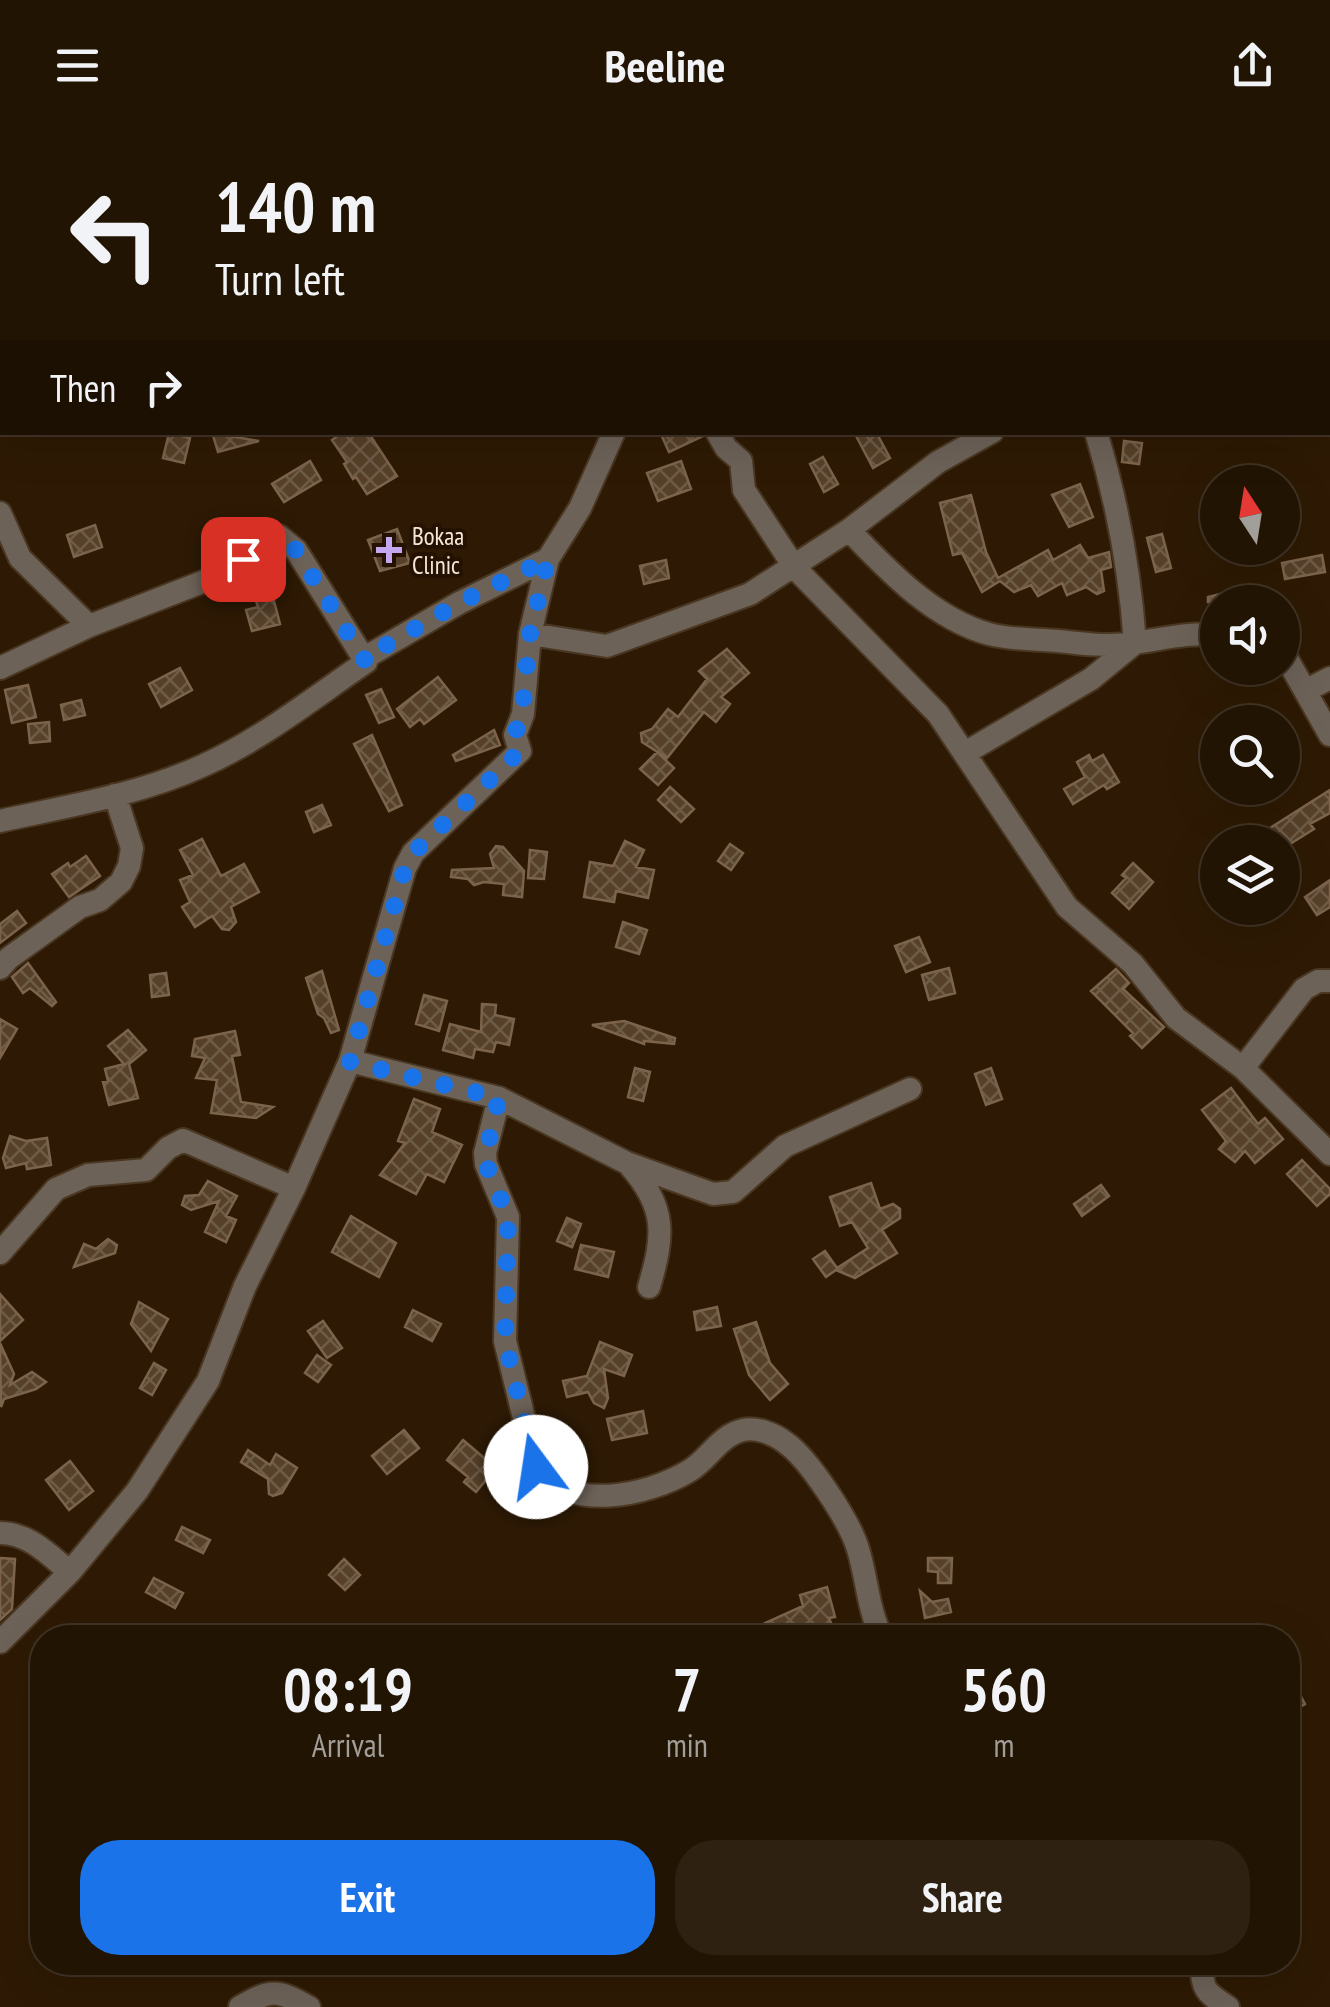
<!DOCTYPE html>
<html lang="en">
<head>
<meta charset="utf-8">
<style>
	:root { --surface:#221403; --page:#2e2112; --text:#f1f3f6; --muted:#a29e9a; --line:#3f3325; --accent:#1a73e8 }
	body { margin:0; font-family:"PT Sans Narrow",sans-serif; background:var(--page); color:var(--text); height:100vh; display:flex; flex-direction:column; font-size:38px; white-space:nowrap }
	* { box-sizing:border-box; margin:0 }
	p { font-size:32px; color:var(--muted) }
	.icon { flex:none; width:55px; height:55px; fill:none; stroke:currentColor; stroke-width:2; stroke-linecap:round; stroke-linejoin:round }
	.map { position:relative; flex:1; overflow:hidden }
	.details { position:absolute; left:30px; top:1495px; width:1270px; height:350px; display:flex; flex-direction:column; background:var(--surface); border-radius:40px; box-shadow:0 10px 40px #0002,0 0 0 2px var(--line) }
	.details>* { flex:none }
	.top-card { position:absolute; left:0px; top:0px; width:1330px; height:305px; box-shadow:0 10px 40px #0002,0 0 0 2px var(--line); background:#221403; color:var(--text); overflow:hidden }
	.needle { width:65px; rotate:348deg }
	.controls { position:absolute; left:1200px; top:335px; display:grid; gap:20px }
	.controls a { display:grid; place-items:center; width:100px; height:100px; border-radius:50%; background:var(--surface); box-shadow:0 10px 40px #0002,0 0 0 2px var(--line); font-size:50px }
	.pin { position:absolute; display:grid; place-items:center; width:85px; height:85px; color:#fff; margin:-42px; border-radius:20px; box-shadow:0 5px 15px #0006 }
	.me { position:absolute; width:110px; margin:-55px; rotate:346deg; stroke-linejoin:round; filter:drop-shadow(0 0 8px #0008) }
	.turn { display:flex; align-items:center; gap:35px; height:210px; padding:0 50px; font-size:45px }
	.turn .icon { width:130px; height:130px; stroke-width:2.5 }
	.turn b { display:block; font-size:70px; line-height:85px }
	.then { display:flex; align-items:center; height:95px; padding:0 50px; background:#0003; gap:20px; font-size:38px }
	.eta { display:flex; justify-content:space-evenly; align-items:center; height:170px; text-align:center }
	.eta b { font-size:60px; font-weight:700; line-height:70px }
	.button { display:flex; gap:20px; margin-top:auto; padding:20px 50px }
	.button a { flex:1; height:115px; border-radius:40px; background:var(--accent); color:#fff; font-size:40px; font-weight:700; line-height:115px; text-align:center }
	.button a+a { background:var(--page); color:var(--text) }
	header { display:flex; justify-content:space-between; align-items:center; height:130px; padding:0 50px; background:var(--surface); font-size:45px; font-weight:700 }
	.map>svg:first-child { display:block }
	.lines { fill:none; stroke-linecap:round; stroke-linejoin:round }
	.canal { stroke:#140228; stroke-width:18 }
	.building { fill:url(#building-cross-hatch); stroke:#7c644c; stroke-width:2.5 }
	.minor-casing { stroke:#4a3722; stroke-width:26 }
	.major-casing { stroke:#4a3722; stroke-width:29 }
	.minor { stroke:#6d6258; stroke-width:22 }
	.major { stroke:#bca690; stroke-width:25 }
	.route { stroke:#1a73e8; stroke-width:18; stroke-dasharray:0 32.4 }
	.poi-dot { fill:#c4a7f1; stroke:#241100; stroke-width:4 }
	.labels { text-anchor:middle; stroke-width:8; stroke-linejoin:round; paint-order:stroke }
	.poi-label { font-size:25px; fill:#f4e6d8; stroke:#241100; text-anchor:start }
</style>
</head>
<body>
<header><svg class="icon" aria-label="menu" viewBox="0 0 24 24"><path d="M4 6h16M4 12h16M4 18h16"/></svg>Beeline<svg class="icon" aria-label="share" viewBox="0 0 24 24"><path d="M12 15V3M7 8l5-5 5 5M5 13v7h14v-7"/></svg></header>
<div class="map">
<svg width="1330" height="1877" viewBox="0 0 1330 1877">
	<defs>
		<pattern id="building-cross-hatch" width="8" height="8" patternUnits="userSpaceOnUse" patternTransform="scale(2.5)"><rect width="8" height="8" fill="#564029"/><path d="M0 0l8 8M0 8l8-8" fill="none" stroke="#6f5c47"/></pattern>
	</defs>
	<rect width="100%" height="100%" fill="#2e1a04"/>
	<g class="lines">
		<path class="canal" d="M0 249 2 247"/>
	</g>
	<path class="building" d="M212 302H228L229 306 259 311 218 322Z
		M343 302H368L397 346 367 364 356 347 353 349 344 334 347 332 332 310Z
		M660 302H702L703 306 669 322Z
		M854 302H876L890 328 873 338Z
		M169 303 190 308 184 333 163 328Z
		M1124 311 1142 313 1139 334 1122 332Z
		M823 327 838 354 824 362 810 334Z
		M310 331 321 350 284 372 272 354Z
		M681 331 691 359 658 371 647 343Z
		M1080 354 1093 387 1069 397 1052 365Z
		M971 365 986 422 998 448 1048 420 1053 430 1080 415 1088 428 1109 422 1111 437 1101 440 1104 461 1097 464 1086 457 1067 465 1062 453 1038 466 1031 455 1014 462 1000 451 982 462 962 423 953 425 940 373Z
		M95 395 102 417 74 427 67 405Z
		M397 399 410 433 380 441 368 410Z
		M1162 404 1171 438 1156 442 1147 408Z
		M1322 425 1325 442 1285 449 1282 433Z
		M666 430 669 448 644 454 640 436Z
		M1246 458 1250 472H1208V467Z
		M273 467 280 494 252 501 246 480 258 477 256 471Z
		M727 519 749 543 721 567 730 574 716 592 704 582 667 628 642 612 641 603 652 599 668 579 678 587 707 549 699 541Z
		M180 538 192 560 161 577 149 554Z
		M438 547 456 570 424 594 420 589 410 597 397 579Z
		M28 555 36 587 12 593 5 560Z
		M381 559 394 587 379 593 366 565Z
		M81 570 85 585 64 590 61 575Z
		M49 592 50 611 30 613 28 594Z
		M494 600 500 615 456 631 453 625Z
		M372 605 402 675 389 681 354 614Z
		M657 622 674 638 658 655 640 639Z
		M1089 625 1092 631 1103 625 1119 652 1107 659 1104 655 1073 674 1064 659 1085 647 1077 632Z
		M670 657 694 679 681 692 658 670Z
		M1330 660V683L1310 694 1314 699 1282 719V712H1276L1267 700Z
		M322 675 331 695 314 702 306 682Z
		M202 709 221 746 244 734 259 762 231 777 236 792 229 800 222 799 212 786 195 797 182 777 190 772 180 750 193 745 180 720Z
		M625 711 644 720 636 737 654 740 648 768 616 761 614 772 584 767 590 732 613 736Z
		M730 714 743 723 731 740 718 731Z
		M496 716 503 717 524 741 522 767 503 765 504 754 484 752 474 755 468 749 451 747 452 740 494 738 490 724Z
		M530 720 547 722 544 749 528 748Z
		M86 726 100 746 69 767 52 744 68 733 70 737Z
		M1133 733 1153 752 1129 779 1112 763 1126 748 1122 745Z
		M1330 750V777L1317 785 1305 767Z
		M17 781 26 793 0 813V794Z
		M623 792 647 800 639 824 616 817Z
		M919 807 930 832 906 842 895 816Z
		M28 833 56 872 52 876 30 858 23 863 12 847Z
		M949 838 955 863 929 870 922 845Z
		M1116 839 1129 853 1123 859 1164 897 1142 918 1130 906 1133 903 1091 861Z
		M322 841 339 900 331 903 324 888 318 884 306 848Z
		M166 843 169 865 152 867 150 845Z
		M424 865 447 871 439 901 416 894Z
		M482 874 496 875 495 885 514 889 509 915 496 912 493 922 475 919 473 928 443 920 450 894 481 902Z
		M0 889 17 899 0 928Z
		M624 891 675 908 674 914 644 911V914L592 895Z
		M128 900 146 920 129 934 138 968 109 975 103 952 108 951 105 939 124 934 108 916Z
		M235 901 240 925 232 926 241 972 273 977 256 988 211 983 217 950 196 948 205 928 192 926 195 909Z
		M635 938 650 942 643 971 628 967Z
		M991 938 1002 969 986 975 975 944Z
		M1231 958 1258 994 1265 988 1283 1009 1255 1033 1245 1021 1235 1032 1219 1019 1226 1011 1202 980Z
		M414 969 440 979 432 1002 462 1015 444 1052 427 1044 416 1064 380 1045 405 1013 398 1011Z
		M10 1006 26 1011 47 1008 51 1035 27 1039 26 1033 6 1038 3 1028Z
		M1302 1030 1330 1059V1064L1317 1076 1287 1044Z
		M208 1051 237 1066 226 1086 236 1090 226 1112 205 1102 219 1071 191 1080 182 1075 185 1066 199 1065Z
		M871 1053 880 1079 893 1074 900 1079V1088L882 1100 897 1123 855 1148 836 1140 826 1147 813 1129 825 1121 837 1138 868 1118 852 1092 840 1096 830 1067Z
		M1101 1055 1109 1066 1082 1086 1074 1074Z
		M351 1086 396 1113 379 1147 332 1122Z
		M567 1088 581 1094 572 1117 557 1111Z
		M108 1109 117 1115 115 1123 74 1137 84 1114 96 1119Z
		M581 1115 614 1122 608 1147 575 1139Z
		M0 1164 23 1190 0 1211Z
		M139 1172 168 1189 151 1221 131 1194Z
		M717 1177 721 1196 697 1200 694 1182Z
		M413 1180 441 1194 432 1211 405 1197Z
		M323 1191 342 1218 327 1228 308 1201Z
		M756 1192 770 1233 788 1254 770 1270 749 1245 734 1199Z
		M600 1212 632 1225 624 1246 604 1239 608 1268 604 1278 594 1273 588 1262 567 1267 563 1251 587 1246Z
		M0 1213 14 1244 10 1255 32 1242 46 1252 36 1259 4 1269 1 1277Z
		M317 1225 331 1235 318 1252 305 1243Z
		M154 1233 166 1240 152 1265 140 1258Z
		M643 1281 647 1303 612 1310 607 1289Z
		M404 1300 419 1318 387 1344 372 1326Z
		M463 1310 496 1338 476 1362 464 1352 468 1347 447 1330Z
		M248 1320 270 1335 276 1324 297 1338 282 1363 273 1366 269 1364 268 1349 241 1332Z
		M70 1331 93 1361 69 1380 46 1350Z
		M182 1397 210 1410 203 1423 176 1410Z
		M0 1428 15 1429 12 1479 0 1490Z
		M928 1428H952L951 1453H938V1442L928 1441Z
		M344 1429 360 1445 345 1460 329 1445Z
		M154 1448 183 1463 175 1478 146 1462Z
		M827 1457 835 1487 829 1488 837 1508H809L807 1503 796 1508H772L765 1493 803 1476 800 1465Z
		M920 1461 932 1472 948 1469 951 1482 925 1488Z
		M1288 1543 1305 1574 1288 1584Z"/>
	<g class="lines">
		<g class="minor-casing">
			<path id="minor" d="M153 0 162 2
				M443 0 445 2
				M802 2 804 0
				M717 302 726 318 741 331 744 360 795 438 938 584 1067 777 1133 834 1176 888 1243 938 1330 1024
				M0 383 20 428 89 496
				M849 400C888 441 934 489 989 504 1011 510 1036 509 1058 511 1083 514 1110 517 1134 513 1163 509 1188 502 1218 505
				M530 504 607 516 750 464 849 400 938 332 992 302
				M1282 520 1330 605
				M0 538 89 496 218 446 272 407 279 406 296 420 366 532
				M1305 561 1330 548
				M965 623 1091 549 1135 513C1130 442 1117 371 1096 302
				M0 691C68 676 138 665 202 636 261 610 313 568 366 532V527L459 473 548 429
				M0 838 9 828 80 777 100 770 121 752 129 736 132 718 115 665
				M350 931 499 968 627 1033 713 1064 733 1062 785 1016 910 959
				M1243 938 1304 859 1318 851H1330
				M499 968 485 1023 486 1034 508 1087 505 1211 536 1337C569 1383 647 1366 689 1341 708 1330 720 1305 743 1300 757 1297 775 1304 786 1313 809 1329 850 1392 858 1419 867 1448 868 1480 882 1508
				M630 1036C667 1078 664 1106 649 1157
				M0 1123 56 1059 88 1045 146 1040 168 1018 183 1010 294 1058
				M0 1403C29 1403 49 1425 70 1442
				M0 1512 70 1442 137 1361 208 1251 245 1156 294 1058 350 931 405 738 413 723 520 621 515 605 523 584 530 504 548 429 580 378 614 302
				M1201 1832C1203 1861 1204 1861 1228 1877
				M240 1877C271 1859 277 1859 309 1877"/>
		</g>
		<g class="major-casing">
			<path id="major" d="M257 2 260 0
				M0 220 2 218"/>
		</g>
		<use href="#minor" class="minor"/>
		<use href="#major" class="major"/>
	</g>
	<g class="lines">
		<path class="route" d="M243 429 272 407 279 406 296 420 366 532V527L459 473 548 429 530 504 522 584 515 604 520 621 413 723 405 738 350 932 499 968 486 1023V1034L508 1087 505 1211 536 1337"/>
	</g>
	<path class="poi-dot" d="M384 405h10v10h10v10h-10v10h-10v-10h-10v-10h10z"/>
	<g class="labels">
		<g class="poi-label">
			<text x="412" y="415">Bokaa<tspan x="412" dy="29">Clinic</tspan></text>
		</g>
	</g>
</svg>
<div class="controls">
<a><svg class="needle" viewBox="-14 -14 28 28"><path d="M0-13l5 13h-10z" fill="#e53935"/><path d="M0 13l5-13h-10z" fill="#a29e9a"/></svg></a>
<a><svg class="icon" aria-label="sound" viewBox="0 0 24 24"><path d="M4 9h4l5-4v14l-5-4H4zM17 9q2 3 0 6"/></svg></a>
<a><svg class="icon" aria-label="search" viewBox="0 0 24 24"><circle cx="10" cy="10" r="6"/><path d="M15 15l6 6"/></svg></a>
<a><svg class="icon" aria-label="layers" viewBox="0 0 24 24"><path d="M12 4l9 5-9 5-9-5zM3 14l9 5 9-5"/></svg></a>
</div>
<div class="pin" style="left:243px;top:429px;background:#d93025"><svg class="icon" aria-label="arrive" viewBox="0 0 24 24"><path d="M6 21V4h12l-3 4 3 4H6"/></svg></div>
<svg class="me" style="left:536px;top:1337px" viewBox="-20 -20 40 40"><circle r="19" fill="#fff"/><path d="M0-13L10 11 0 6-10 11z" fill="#1a73e8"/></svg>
<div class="top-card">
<div class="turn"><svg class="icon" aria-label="left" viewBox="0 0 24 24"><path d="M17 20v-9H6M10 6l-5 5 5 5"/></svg><div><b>140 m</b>Turn left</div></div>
<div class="then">Then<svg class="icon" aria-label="right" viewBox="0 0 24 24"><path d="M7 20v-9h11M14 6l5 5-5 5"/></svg></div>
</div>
<section class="details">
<div class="eta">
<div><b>08:19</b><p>Arrival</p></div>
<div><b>7</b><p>min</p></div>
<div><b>560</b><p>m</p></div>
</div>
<div class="button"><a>Exit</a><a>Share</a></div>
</section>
</div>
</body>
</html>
